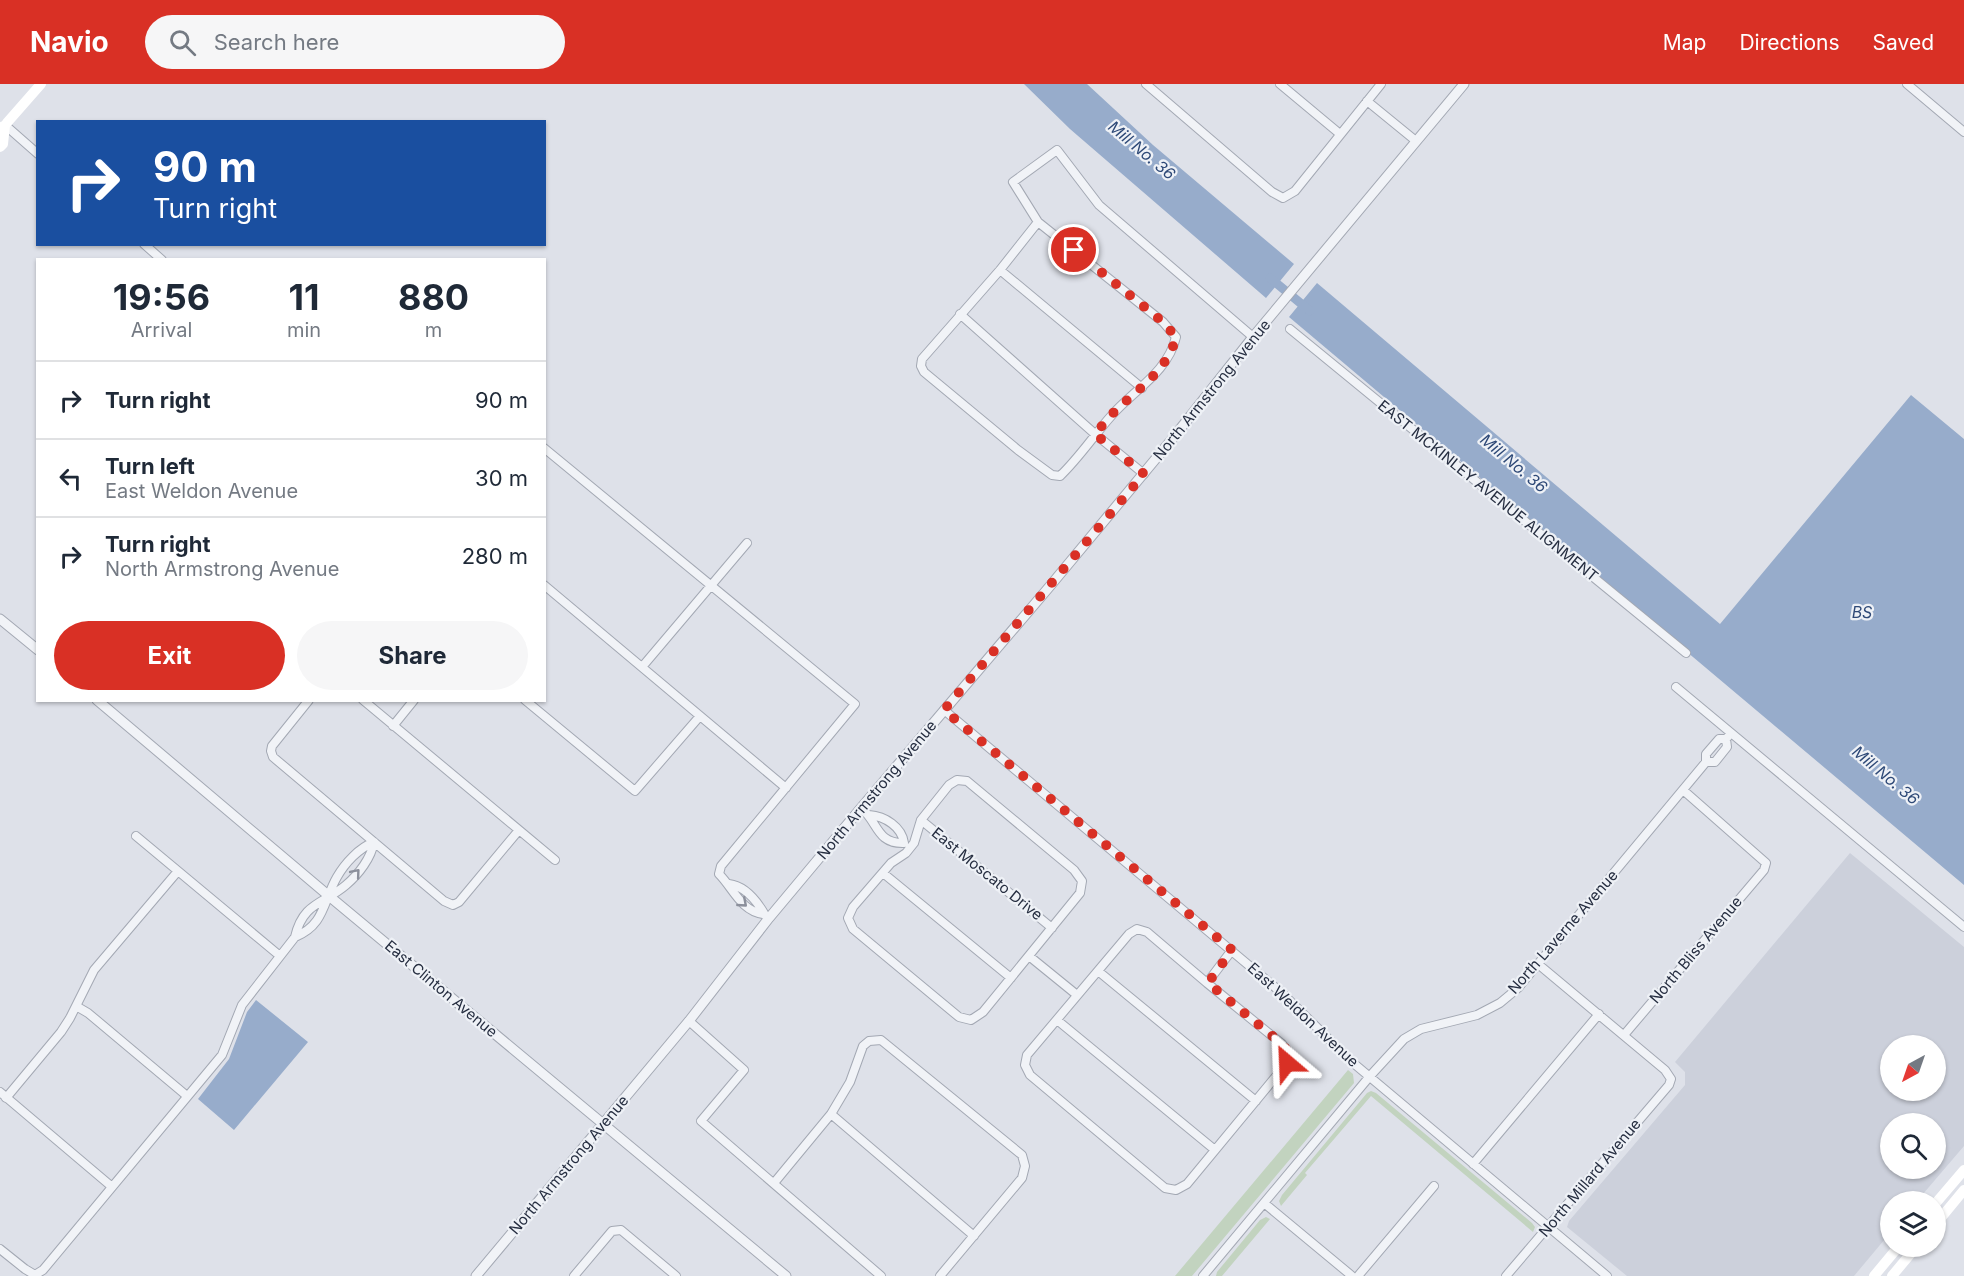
<!DOCTYPE html>
<html lang="en">
<head>
<meta charset="utf-8">
<style>
	:root { --surface:#fff; --page:#f6f6f7; --text:#1f2937; --muted:#747a83; --line:#e0e1e3; --accent:#d93025 }
	body { margin:0; font-family:Inter,sans-serif; background:var(--page); color:var(--text); height:100vh; display:flex; flex-direction:column; font-size:22px; white-space:nowrap }
	* { box-sizing:border-box; margin:0 }
	p { font-size:20px; color:var(--muted) }
	.icon { flex:none; width:33px; height:33px; fill:none; stroke:currentColor; stroke-width:2; stroke-linecap:round; stroke-linejoin:round }
	.map { position:relative; flex:1; overflow:hidden }
	.drawer { position:absolute; left:36px; top:174px; width:510px; height:444px; display:flex; flex-direction:column; background:var(--surface); border-radius:0px; box-shadow:0 2px 4px #0004 }
	.drawer>* { flex:none }
	.banner { position:absolute; left:36px; top:36px; width:510px; height:126px; border-radius:0px; box-shadow:0 2px 4px #0004; background:#1a4fa0; color:#fff; overflow:hidden }
	.needle { width:39px; rotate:220deg }
	.buttons { position:absolute; left:1880px; top:951px; display:grid; gap:12px }
	.buttons a { display:grid; place-items:center; width:66px; height:66px; border-radius:50%; background:var(--surface); box-shadow:0 2px 4px #0004; font-size:30px }
	.pin { position:absolute; display:grid; place-items:center; width:51px; height:51px; color:#fff; margin:-26px; border:3px solid #fff; border-radius:50%; box-shadow:0 2px 6px #0007 }
	.me { position:absolute; width:66px; margin:-33px; rotate:334deg; stroke-linejoin:round; filter:drop-shadow(0 0 4px #0008) }
	.turn { display:flex; align-items:center; gap:21px; height:126px; padding:0 18px; font-size:27px }
	.turn .icon { width:78px; height:78px; stroke-width:2.5 }
	.turn b { display:block; font-size:42px; line-height:51px }
	.eta { display:flex; justify-content:space-evenly; align-items:center; height:102px; text-align:center }
	.eta b { font-size:36px; font-weight:700; line-height:42px }
	.action { display:flex; gap:12px; margin-top:auto; padding:12px 18px }
	.action a { flex:1; height:69px; border-radius:36px; background:var(--accent); color:#fff; font-size:24px; font-weight:700; line-height:69px; text-align:center }
	.action a+a { background:var(--page); color:var(--text) }
	ul { padding:0; list-style:none }
	li { display:flex; align-items:center; gap:18px; height:78px; padding:0 18px; border-top:2px solid var(--line) }
	li div { flex:1 }
	li b { display:block; font-size:22px }
	li em { font-style:normal }
	header { display:flex; align-items:center; gap:36px; box-sizing:border-box; height:84px; padding:0 30px; background:var(--accent); color:#fff }
	header strong { font-size:28px }
	nav { display:flex; gap:33px; margin-inline-start:auto; font-size:21px }
	.search { width:420px; height:54px; background:var(--page); display:flex; align-items:center; gap:15px; box-sizing:border-box; padding:0 21px; border-radius:33px; color:var(--muted); font-size:22px }
	.map>svg:first-child { display:block }
	.built { fill:#ccd0db; fill-rule:evenodd }
	.green { fill:#c2d3bf }
	.water { fill:#97accb }
	.lines { fill:none; stroke-linecap:round; stroke-linejoin:round }
	.canal { stroke:#97accb; stroke-width:9 }
	.minor-casing { stroke:#a3a8b3; stroke-width:10 }
	.tertiary-casing { stroke:#a3a8b3; stroke-width:11 }
	.minor { stroke:#f1f3f7; stroke-width:8 }
	.tertiary { stroke:#f1f3f7; stroke-width:9 }
	.secondary { stroke:#fff; stroke-width:10 }
	.oneway { stroke:#8c909c }
	.route { stroke:#d93025; stroke-width:10; stroke-dasharray:0 18 }
	.labels { text-anchor:middle; stroke-width:4.5; stroke-linejoin:round; paint-order:stroke }
	.street-label { font-size:15px; fill:#262e41; stroke:#eef1f6 }
	.water-label { font-size:16px; font-style:italic; fill:#2e4977; stroke:#eef1f6 }
</style>
</head>
<body>
<header>
<strong>Navio</strong>
<div class="search"><svg class="icon" aria-label="search" viewBox="0 0 24 24"><circle cx="10" cy="10" r="6"/><path d="M15 15l6 6"/></svg>Search here</div>
<nav><a>Map</a><a>Directions</a><a>Saved</a></nav>
</header>
<div class="map">
<svg width="1964" height="1192" viewBox="0 0 1964 1192">
	<rect width="100%" height="100%" fill="#dee1e9"/>
	<path class="built" d="M1850 769 1964 863V1062L1917 1117 1890 1118V1149L1854 1192H1627L1567 1143 1569 1137 1685 1001V988L1675 978ZM1890 962H1935V1006H1890ZM1890 1040H1935V1084H1890Z"/>
	<path class="green" d="M1348 986 1353 990 1354 999 1192 1192H1175Z
		M1371 1007 1376 1009 1532 1139 1535 1143 1533 1148 1371 1012 1305 1089 1307 1091 1281 1122 1279 1117 1282 1111 1367 1009Z
		M1266 1133 1270 1135 1222 1192H1216L1217 1188 1260 1136Z"/>
	<path class="water" d="M1024 0H1087L1153 61 1294 180 1266 214 1070 45Z
		M1317 199 1720 540 1911 311 1964 355V801L1289 233Z
		M256 916 308 958 234 1046 198 1015 229 975 247 928Z"/>
	<g class="lines">
		<path class="canal" d="M1270 194 1310 227"/>
		<g class="minor-casing">
			<path id="minor" d="M1146 0 1272 108 1283 114 1295 107 1381 0
				M1280 0 1340 50
				M1907 0 1964 48
				M1367 17 1416 57
				M5 41 38 70
				M1038 138 1163 238 1176 253C1168 288 1134 306 1112 331 1094 351 1079 374 1060 392L1052 391 1018 366 924 288 921 282 922 275 1000 186Z
				M1038 138 1013 98 1057 66 1099 121 1253 253
				M144 160 162 176
				M1000 186 1142 304
				M960 230 1095 350 1144 390
				M1290 245 1686 569
				M544 364 855 620 721 782 719 790C733 804 741 827 763 830
				M544 501 786 704
				M642 583 747 459
				M1676 603 1964 843
				M309 616 272 662 271 667 273 673 444 817 453 821 459 818 519 746
				M363 616 555 776
				M525 616 635 707 700 632
				M944 626 1283 910 1352 978 1607 1192
				M393 642 414 616
				M1706 678H1715L1727 663 1726 655
				M957 696 967 697 1074 786 1082 797 1080 809 983 928 971 936 959 933 853 845 848 834 853 823 891 779 906 769 914 759 921 736 949 701Z
				M861 724C878 737 876 760 904 759 902 743 885 732 869 731
				M921 736 1052 844
				M136 752 280 872
				M883 789 1011 894
				M729 800C745 802 757 817 765 831
				M295 853C325 841 323 817 337 793 345 779 359 764 374 758
				M1029 872 1077 911
				M1098 887 1256 1017
				M1207 899 1147 848 1137 845 1129 850 1027 971 1025 981 1030 991 1165 1104 1176 1106 1187 1100 1287 979 1289 969 1282 960 1207 899 1232 866
				M76 922 88 929 187 1012
				M1057 936 1215 1066
				M689 937 744 986 701 1037 881 1192
				M1624 951 1764 786 1766 779 1683 706
				M0 1008 111 1102
				M6 1014 61 948 70 934 94 886 178 787
				M1473 1080 1599 930
				M774 1099 831 1030
				M1264 1119 1352 1192
				M0 1165 25 1185 35 1191 43 1186 222 971 242 921 295 853C303 818 324 820 346 801 359 790 371 774 374 758
				M574 1192 612 1147 621 1146 676 1192
				M940 1192 1022 1094 1025 1082 1022 1071 881 956 869 957 863 962 850 998 831 1030 974 1152
				M1203 1192 1370 992 1404 955 1421 945 1477 931 1500 919 1518 904 1706 678V670L1719 655H1726L1731 649
				M1358 1192 1434 1102
				M1506 1192 1669 1001 1671 995 1665 986 1538 880"/>
		</g>
		<g class="tertiary-casing">
			<path id="tertiary" d="M0 535 38 566
				M97 616 329 812 786 1192
				M476 1192 689 937 769 834 861 724 1050 502 1173 354 1253 253 1464 0"/>
		</g>
		<use href="#minor" class="minor"/>
		<use href="#tertiary" class="tertiary"/>
		<path class="secondary" d="M0 44 5 41 41 0
			M0 63 3 60 5 41
			M1935 1120 1964 1086
			M1935 1141 1964 1106
			M1874 1192 1899 1162
			M1892 1192 1917 1162"/>
	</g>
	<defs><path id="oneway-chevron" d="M-2-3.5L2.5 0L-2 3.5" fill="none" stroke-width="1.6" stroke-linecap="round" stroke-linejoin="round" transform="scale(1.5)"/></defs>
	<g class="oneway">
		<use href="#oneway-chevron" transform="translate(356 789) rotate(-50)"/>
		<use href="#oneway-chevron" transform="translate(743 819) rotate(41)"/>
	</g>
	<g class="lines">
		<path class="route" d="M1074 166 1163 238 1176 253C1168 285 1140 304 1117 325 1109 333 1102 342 1095 350L1144 390 944 626 1232 866 1208 899 1282 960 1289 969 1287 979"/>
	</g>
	<g class="labels">
		<g class="street-label">
			<text transform="translate(1212 306) rotate(-51)" y="5">North Armstrong Avenue</text>
			<text transform="translate(1488 407) rotate(39)" y="5">EAST MCKINLEY AVENUE ALIGNMENT</text>
			<text transform="translate(877 706) rotate(-50)" y="5">North Armstrong Avenue</text>
			<text transform="translate(987 790) rotate(39)" y="5">East Moscato Drive</text>
			<text transform="translate(1563 848) rotate(-49)" y="5">North Laverne Avenue</text>
			<text transform="translate(1696 866) rotate(-50)" y="5">North Bliss Avenue</text>
			<text transform="translate(441 905) rotate(40)" y="5">East Clinton Avenue</text>
			<text transform="translate(1303 931) rotate(43)" y="5">East Weldon Avenue</text>
			<text transform="translate(569 1081) rotate(-50)" y="5">North Armstrong Avenue</text>
			<text transform="translate(1590 1094) rotate(-50)" y="5">North Millard Avenue</text>
		</g>
		<g class="water-label">
			<text transform="translate(1142 66) rotate(40)" y="6">Mill No. 36</text>
			<text transform="translate(1514 379) rotate(40)" y="6">Mill No. 36</text>
			<text x="1862" y="534">BS</text>
			<text transform="translate(1886 691) rotate(40)" y="6">Mill No. 36</text>
		</g>
	</g>
</svg>
<div class="buttons">
<a><svg class="needle" viewBox="-14 -14 28 28"><path d="M0-13l5 13h-10z" fill="#e53935"/><path d="M0 13l5-13h-10z" fill="#747a83"/></svg></a>
<a><svg class="icon" aria-label="search" viewBox="0 0 24 24"><circle cx="10" cy="10" r="6"/><path d="M15 15l6 6"/></svg></a>
<a><svg class="icon" aria-label="layers" viewBox="0 0 24 24"><path d="M12 4l9 5-9 5-9-5zM3 14l9 5 9-5"/></svg></a>
</div>
<div class="pin" style="left:1074px;top:166px;background:#d93025"><svg class="icon" aria-label="arrive" viewBox="0 0 24 24"><path d="M6 21V4h12l-3 4 3 4H6"/></svg></div>
<svg class="me" style="left:1287px;top:979px" viewBox="-20 -20 40 40"><path d="M0-17L14 15 0 8-14 15z" fill="#d93025" stroke="#fff" stroke-width="4"/></svg>
<div class="banner">
<div class="turn"><svg class="icon" aria-label="right" viewBox="0 0 24 24"><path d="M7 20v-9h11M14 6l5 5-5 5"/></svg><div><b>90 m</b>Turn right</div></div>
</div>
<section class="drawer">
<div class="eta">
<div><b>19:56</b><p>Arrival</p></div>
<div><b>11</b><p>min</p></div>
<div><b>880</b><p>m</p></div>
</div>
<ul>
<li><svg class="icon" aria-label="right" viewBox="0 0 24 24"><path d="M7 20v-9h11M14 6l5 5-5 5"/></svg><div><b>Turn right</b></div><em>90 m</em></li>
<li><svg class="icon" aria-label="left" viewBox="0 0 24 24"><path d="M17 20v-9H6M10 6l-5 5 5 5"/></svg><div><b>Turn left</b><p>East Weldon Avenue</p></div><em>30 m</em></li>
<li><svg class="icon" aria-label="right" viewBox="0 0 24 24"><path d="M7 20v-9h11M14 6l5 5-5 5"/></svg><div><b>Turn right</b><p>North Armstrong Avenue</p></div><em>280 m</em></li>
</ul>
<div class="action"><a>Exit</a><a>Share</a></div>
</section>
</div>
</body>
</html>
